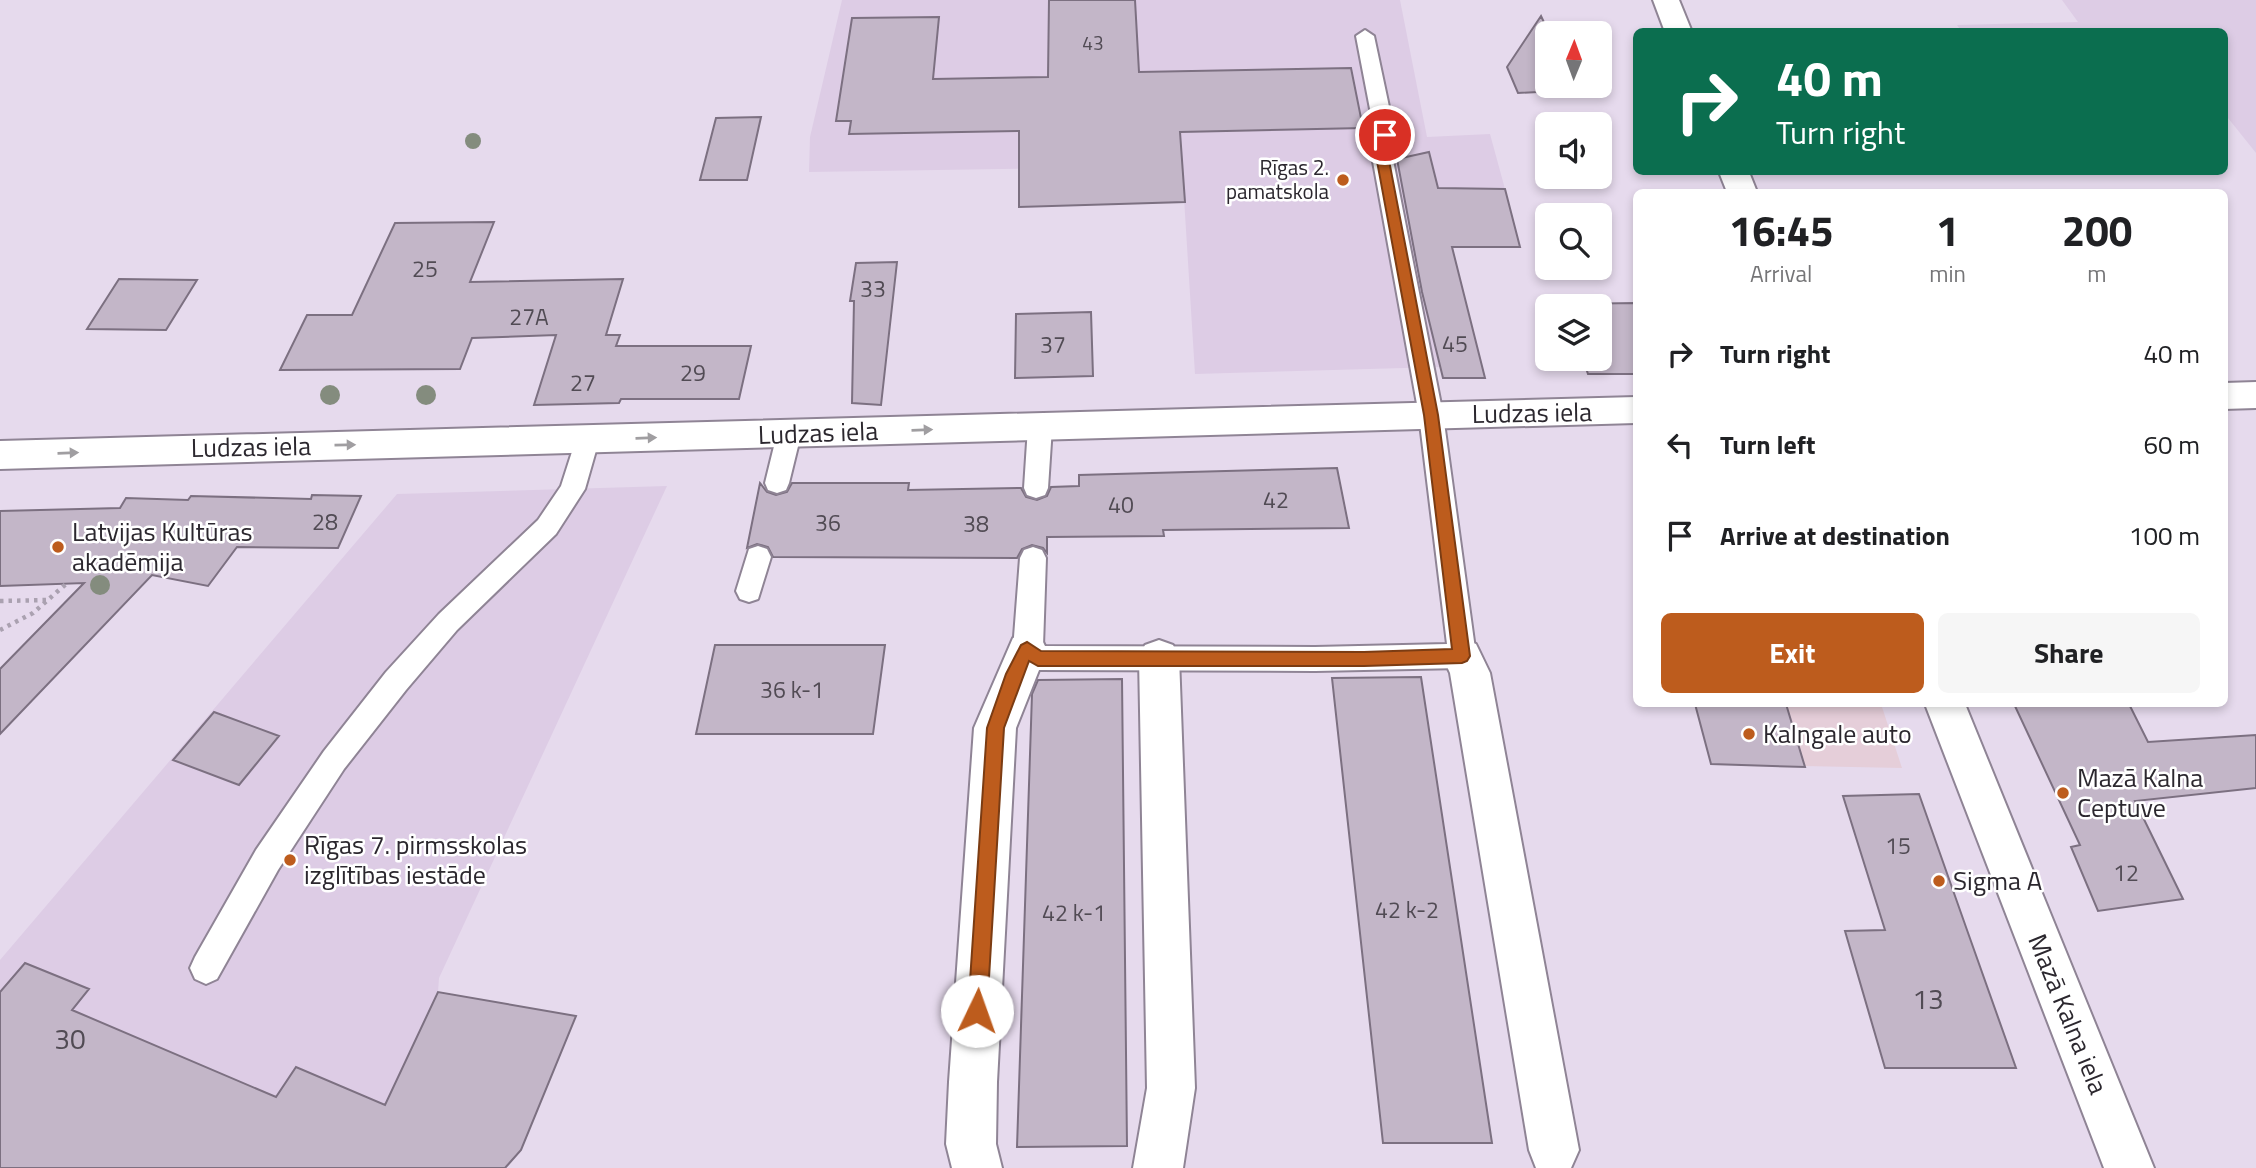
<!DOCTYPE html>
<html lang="en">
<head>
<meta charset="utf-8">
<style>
	:root { --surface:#fff; --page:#f6f6f6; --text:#202124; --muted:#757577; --accent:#bd5c1d }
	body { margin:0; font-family:"Titillium Web",sans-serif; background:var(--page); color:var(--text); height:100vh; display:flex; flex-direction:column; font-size:26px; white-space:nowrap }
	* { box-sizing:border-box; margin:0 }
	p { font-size:23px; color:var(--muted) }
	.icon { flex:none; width:38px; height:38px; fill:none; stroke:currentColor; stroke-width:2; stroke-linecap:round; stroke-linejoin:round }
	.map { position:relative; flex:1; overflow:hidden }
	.sheet { position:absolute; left:1633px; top:189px; width:595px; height:518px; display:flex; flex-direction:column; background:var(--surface); border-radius:10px; box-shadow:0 4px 10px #0003 }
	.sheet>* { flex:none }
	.banner { position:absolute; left:1633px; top:28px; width:595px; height:147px; border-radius:10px; box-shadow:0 4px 10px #0003; background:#0b6e4f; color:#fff; overflow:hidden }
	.needle { width:46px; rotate:1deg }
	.controls { position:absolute; left:1535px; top:21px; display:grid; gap:14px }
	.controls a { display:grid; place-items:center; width:77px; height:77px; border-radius:10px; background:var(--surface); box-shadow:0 4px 10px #0003; font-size:35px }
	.pin { position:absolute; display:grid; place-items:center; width:60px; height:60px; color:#fff; margin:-30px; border:4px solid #fff; border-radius:50%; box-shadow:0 2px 7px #0007 }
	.me { position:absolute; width:77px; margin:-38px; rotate:3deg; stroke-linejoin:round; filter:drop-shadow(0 0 5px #0008) }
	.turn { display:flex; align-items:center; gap:24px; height:147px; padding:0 28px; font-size:32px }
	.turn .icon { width:91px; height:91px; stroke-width:2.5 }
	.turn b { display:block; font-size:49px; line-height:60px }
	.eta { display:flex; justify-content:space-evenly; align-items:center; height:119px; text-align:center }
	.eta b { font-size:42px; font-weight:700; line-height:49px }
	.cta { display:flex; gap:14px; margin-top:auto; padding:14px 28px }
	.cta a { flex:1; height:80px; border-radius:10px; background:var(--accent); color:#fff; font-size:28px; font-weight:700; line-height:80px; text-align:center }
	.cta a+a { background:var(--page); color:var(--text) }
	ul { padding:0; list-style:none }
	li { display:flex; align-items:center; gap:21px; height:91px; padding:0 28px }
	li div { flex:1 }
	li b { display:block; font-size:26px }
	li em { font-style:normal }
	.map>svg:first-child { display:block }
	.built { fill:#ddcce5 }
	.industrial { fill:#e5ced9 }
	.building { fill:#c3b6c8; stroke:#7c7081; stroke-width:2 }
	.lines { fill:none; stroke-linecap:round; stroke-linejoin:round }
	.lane-casing { stroke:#8f8495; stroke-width:4 }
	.street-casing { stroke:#8f8495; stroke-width:4 }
	.secondary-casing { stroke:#8f8495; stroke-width:4 }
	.path { stroke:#aaa1b0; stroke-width:4.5; stroke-dasharray:3.5 5; stroke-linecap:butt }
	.lane { fill:#fff; fill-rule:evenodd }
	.street { fill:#fff; fill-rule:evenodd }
	.secondary { fill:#fff; fill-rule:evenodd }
	.tree { fill:#848c7e }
	.oneway { fill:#a09ea1 }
	.route { fill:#bd5c1d; stroke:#7b3c13; stroke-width:2 }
	.poi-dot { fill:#bd5c1d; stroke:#fff; stroke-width:2.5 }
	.labels { text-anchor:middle; stroke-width:5; stroke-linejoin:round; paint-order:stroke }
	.far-number-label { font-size:19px; fill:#514b54 }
	.far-poi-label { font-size:21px; fill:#2b272e; stroke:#fff; text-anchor:end }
	.number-label { font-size:23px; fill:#514b54 }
	.street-label { font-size:26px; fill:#2b272e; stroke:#fff }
	.poi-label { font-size:26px; fill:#2b272e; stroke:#fff; text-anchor:start }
	.near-number-label { font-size:28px; fill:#514b54 }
</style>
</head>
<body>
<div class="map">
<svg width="2256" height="1168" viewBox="0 0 2256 1168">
	<rect width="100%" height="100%" fill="#e6daed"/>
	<path class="built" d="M842 0H1400L1427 137 1490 134 1505 189 1414 188 1408 218 1440 367 1195 374 1182 166 809 172 810 137Z
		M2062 0H2256V153L2224 113V32H1962L1957 25 2078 22Z
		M667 486 439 978 438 992 355 1168H0V960L397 494Z"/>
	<path class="industrial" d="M1695 704H1881L1902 768 1711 764Z"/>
	<path class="building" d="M1049 0H1135L1139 72 1351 68 1363 128 1180 132 1185 202 1019 207V131L849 134 851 121H836L852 18 939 17 933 79 1048 77Z
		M1541 16 1549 33H1547V86H1573L1575 90 1518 93 1507 67Z
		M761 117 747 180H700L716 118Z
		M1429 152 1438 188 1505 189 1520 247H1452L1485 378H1443L1422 292 1397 159Z
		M494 222 470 282 623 279 606 335H620L616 346H751L739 399H621L619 403 534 405 556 335 472 338 460 369 280 370 307 315H352L395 223Z
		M897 262 881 405 852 403 854 301H850L856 263Z
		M119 279 197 280 166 330 87 329Z
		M1636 303V374H1588L1583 359H1600V306H1566V304Z
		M1091 312 1093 376 1015 378 1016 314Z
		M1337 468 1349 528 1163 530 1164 536 1047 537V553L1043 548 1032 545 1022 549 1017 558 773 557 768 547 757 544 747 548 760 483 767 492 776 495 787 492 792 483H909L908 490 1021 488 1026 497 1037 500 1047 496 1051 487 1079 486V475Z
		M312 495 361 496 338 548 237 547 208 586 152 575 0 734V669L84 583 0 586V511L120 508 126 498 188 500 191 496 311 499Z
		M715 645H885L873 734H696Z
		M1421 677 1492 1143H1383L1332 678Z
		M1122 679 1127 1146 1017 1147 1032 694 1038 680Z
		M1695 704H1786L1805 767 1711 764Z
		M2014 704H2129L2148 742 2256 735V788L2135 801 2183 899 2098 911 2071 847 2080 845Z
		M214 712 279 736 239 785 173 760Z
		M1919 794 1967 930 2016 1068H1885L1845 931 1885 930 1843 796Z
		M25 963 89 989 72 1010 276 1097 296 1067 385 1105 438 992 576 1016 521 1150 505 1168H0V992Z"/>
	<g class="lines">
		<g class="lane-casing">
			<path id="lane" d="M1365 30 1374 36 1395 135 1390 145 1443 415 1476 656 1472 664 1462 668 1315 671 1038 670C1026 666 1019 661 1013 650L1020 558 1024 550 1033 547 1042 550 1046 558 1043 646 1315 647 1447 644 1419 415 1370 145 1375 135 1356 36Z
				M1040 418 1049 420 1052 427 1048 488 1045 495 1036 498 1027 495 1024 488 1028 427 1031 420Z
				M789 425 798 427 801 434 789 483 786 490 777 493 768 490 765 483 777 434 780 427Z
				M587 431 596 433 599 440 585 489 556 534 457 630 406 690 344 769 278 870 217 979 206 984 195 979 190 968 195 957 256 850 324 751 386 672 439 614 538 520 561 486 578 433Z
				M758 546 767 549 771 557 758 599 749 602 740 599 736 591 749 549Z"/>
		</g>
		<g class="street-casing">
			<path id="street" d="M1653 0H1679L1692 32H1665Z
				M1719 172H1749L1757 192H1727Z
				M1027 633 1041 638 1047 650 1016 728 997 1082 996 1144 1002 1168H952L946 1144 949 1082 974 728 1013 638Z
				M1462 639 1476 644 1490 673 1579 1150 1571 1168H1536L1529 1150 1450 673 1442 656 1448 644Z
				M1159 640 1173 645 1179 657 1195 1088 1183 1168H1133L1147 1088 1139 657 1145 645Z
				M1925 704H1965L2154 1168H2104Z"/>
		</g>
		<g class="secondary-casing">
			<path id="secondary" d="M2256 382V408L2224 409V383Z
				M1636 397V423L0 469V441Z"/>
		</g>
		<path class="path" d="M0 601 48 600
			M0 630 33 613 66 584"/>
		<use href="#lane" class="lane"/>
		<use href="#street" class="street"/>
		<use href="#secondary" class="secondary"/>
	</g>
	<g class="tree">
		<circle cx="473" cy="141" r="8"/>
		<circle cx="330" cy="395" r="10"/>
		<circle cx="426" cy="395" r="10"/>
		<circle cx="100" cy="585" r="10"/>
	</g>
	<defs><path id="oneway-solid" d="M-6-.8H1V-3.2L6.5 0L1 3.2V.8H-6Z" transform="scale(1.75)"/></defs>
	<g class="oneway">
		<use href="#oneway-solid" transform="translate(922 430) rotate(-2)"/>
		<use href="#oneway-solid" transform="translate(646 438) rotate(-2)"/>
		<use href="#oneway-solid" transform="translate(345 445) rotate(-1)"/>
		<use href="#oneway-solid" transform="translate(68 453) rotate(-2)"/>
	</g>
	<path class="route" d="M1385 131 1391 135 1386 145 1438 415 1470 656 1467 661 1462 663 1364 666H1038L1029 661 1004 728 987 1011 984 1018 977 1021 970 1018 968 1011 987 728 1006 674 1021 645 1027 642 1041 651 1364 652 1452 649 1424 415 1374 145 1380 132Z"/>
	<g class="poi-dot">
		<circle cx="1343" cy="180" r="7"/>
		<circle cx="58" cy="547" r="7"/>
		<circle cx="1749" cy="734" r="7"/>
		<circle cx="2063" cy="793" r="7"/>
		<circle cx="290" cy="860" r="7"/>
		<circle cx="1939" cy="881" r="7"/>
	</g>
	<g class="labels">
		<g class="far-number-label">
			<text x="1093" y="50">43</text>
		</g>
		<g class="far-poi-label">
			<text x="1329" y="175">Rīgas 2.<tspan x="1329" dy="24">pamatskola</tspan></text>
		</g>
		<g class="number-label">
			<text x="425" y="277">25</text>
			<text x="873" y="297">33</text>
			<text x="529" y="325">27A</text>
			<text x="1455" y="352">45</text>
			<text x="1053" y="353">37</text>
			<text x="693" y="381">29</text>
			<text x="583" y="391">27</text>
			<text x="1276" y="508">42</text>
			<text x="1121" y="513">40</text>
			<text x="325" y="530">28</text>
			<text x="828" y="531">36</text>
			<text x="976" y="532">38</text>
			<text x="792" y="698">36 k-1</text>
			<text x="1898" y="854">15</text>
			<text x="2126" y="881">12</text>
			<text x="1407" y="918">42 k-2</text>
			<text x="1074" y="921">42 k-1</text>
		</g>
		<g class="street-label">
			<text transform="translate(1532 413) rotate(-1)" y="9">Ludzas iela</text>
			<text transform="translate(818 433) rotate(-2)" y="9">Ludzas iela</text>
			<text transform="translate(251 447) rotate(-1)" y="9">Ludzas iela</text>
			<text transform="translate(2068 1014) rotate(68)" y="9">Mazā Kalna iela</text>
		</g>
		<g class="poi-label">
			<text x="72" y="541">Latvijas Kultūras<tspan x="72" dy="30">akadēmija</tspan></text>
			<text x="1763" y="743">Kalngale auto</text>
			<text x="2077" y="787">Mazā Kalna<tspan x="2077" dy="30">Ceptuve</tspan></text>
			<text x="304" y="854">Rīgas 7. pirmsskolas<tspan x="304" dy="30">izglītības iestāde</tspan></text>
			<text x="1953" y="890">Sigma A</text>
		</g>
		<g class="near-number-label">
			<text x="1928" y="1009">13</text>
			<text x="70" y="1049">30</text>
		</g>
	</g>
</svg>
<div class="controls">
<a><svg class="needle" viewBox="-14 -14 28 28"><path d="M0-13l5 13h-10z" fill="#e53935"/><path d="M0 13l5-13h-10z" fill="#757577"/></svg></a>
<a><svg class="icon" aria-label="sound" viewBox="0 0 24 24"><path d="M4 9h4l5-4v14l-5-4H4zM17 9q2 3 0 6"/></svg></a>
<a><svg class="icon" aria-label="search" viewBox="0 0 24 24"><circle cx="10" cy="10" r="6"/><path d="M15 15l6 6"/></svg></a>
<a><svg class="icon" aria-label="layers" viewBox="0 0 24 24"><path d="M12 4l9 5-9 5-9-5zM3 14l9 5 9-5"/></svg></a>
</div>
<div class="pin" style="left:1385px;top:135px;background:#d93025"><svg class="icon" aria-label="arrive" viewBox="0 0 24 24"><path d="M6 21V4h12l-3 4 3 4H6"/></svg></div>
<svg class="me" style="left:977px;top:1011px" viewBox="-20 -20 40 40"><circle r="19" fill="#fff"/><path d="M0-13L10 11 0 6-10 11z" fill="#bd5c1d"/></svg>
<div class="banner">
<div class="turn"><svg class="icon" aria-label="right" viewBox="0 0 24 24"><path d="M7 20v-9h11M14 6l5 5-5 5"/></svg><div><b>40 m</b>Turn right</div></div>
</div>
<section class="sheet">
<div class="eta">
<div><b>16:45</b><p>Arrival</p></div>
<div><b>1</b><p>min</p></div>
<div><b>200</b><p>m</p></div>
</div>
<ul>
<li><svg class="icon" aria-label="right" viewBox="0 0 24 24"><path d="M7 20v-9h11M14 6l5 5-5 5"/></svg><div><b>Turn right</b></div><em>40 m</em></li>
<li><svg class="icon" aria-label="left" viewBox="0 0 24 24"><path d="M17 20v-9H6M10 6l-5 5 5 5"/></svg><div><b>Turn left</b></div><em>60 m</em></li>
<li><svg class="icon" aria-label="arrive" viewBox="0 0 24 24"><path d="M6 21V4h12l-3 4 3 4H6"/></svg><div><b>Arrive at destination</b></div><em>100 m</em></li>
</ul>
<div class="cta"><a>Exit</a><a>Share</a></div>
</section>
</div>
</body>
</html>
